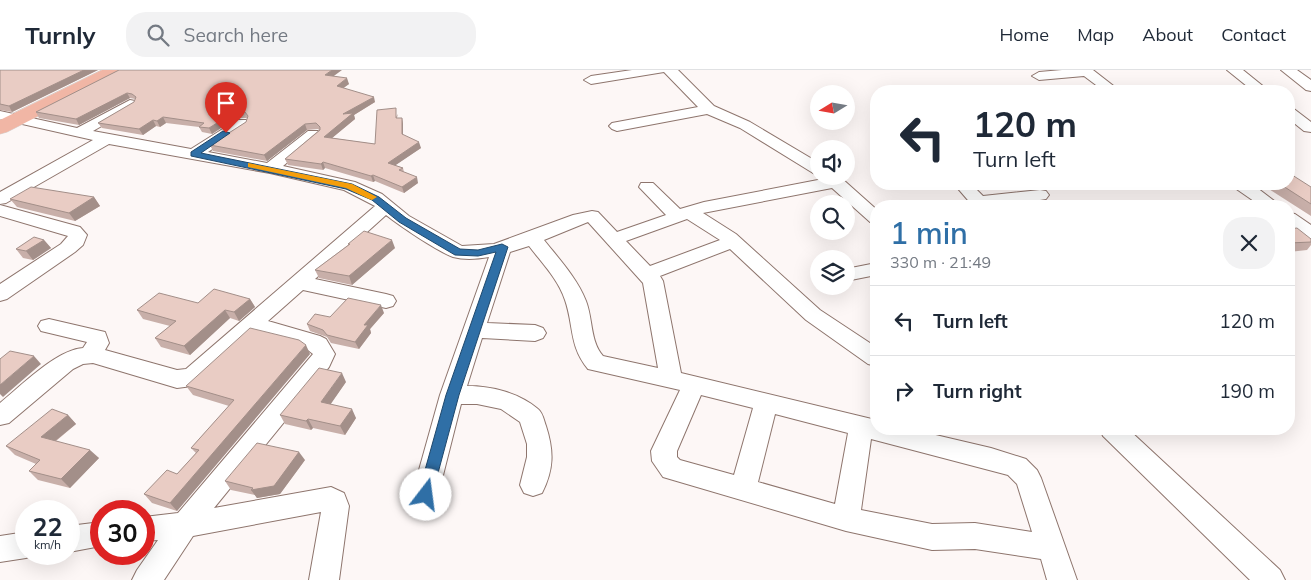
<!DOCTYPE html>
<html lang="en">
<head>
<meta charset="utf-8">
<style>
	:root { --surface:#fff; --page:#f2f2f3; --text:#1f2937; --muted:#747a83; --line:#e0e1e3; --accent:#2f6fa6 }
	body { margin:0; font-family:Mulish,sans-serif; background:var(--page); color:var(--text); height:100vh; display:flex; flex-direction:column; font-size:19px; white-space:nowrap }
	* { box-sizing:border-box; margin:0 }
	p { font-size:16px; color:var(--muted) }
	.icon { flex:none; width:28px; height:28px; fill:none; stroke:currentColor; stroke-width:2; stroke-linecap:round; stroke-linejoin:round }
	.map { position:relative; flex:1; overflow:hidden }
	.sheet { position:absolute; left:870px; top:130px; width:425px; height:235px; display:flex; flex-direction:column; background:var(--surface); border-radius:20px; box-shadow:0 5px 20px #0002 }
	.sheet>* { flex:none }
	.top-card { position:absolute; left:870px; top:15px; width:425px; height:105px; border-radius:20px; box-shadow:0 5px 20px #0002; background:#fff; color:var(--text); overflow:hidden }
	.needle { width:32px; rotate:259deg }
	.tools { position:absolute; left:810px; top:15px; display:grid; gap:10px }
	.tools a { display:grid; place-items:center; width:45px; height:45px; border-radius:50%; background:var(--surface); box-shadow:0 5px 20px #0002; font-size:25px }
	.speed { position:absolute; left:15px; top:430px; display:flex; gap:10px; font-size:25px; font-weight:700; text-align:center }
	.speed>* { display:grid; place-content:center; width:65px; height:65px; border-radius:50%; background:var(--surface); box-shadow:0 5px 20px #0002; line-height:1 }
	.speed small { font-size:12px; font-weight:400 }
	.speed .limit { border:8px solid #d22; background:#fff; color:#111 }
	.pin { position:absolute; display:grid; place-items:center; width:42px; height:42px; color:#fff; margin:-51px -21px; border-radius:50% 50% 50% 0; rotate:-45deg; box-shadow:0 0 5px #0007 }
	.pin .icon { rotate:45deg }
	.me { position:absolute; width:55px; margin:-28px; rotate:15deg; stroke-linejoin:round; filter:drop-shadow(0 0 4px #0008) }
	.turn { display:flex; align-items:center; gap:18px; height:105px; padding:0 20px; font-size:22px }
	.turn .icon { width:65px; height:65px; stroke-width:2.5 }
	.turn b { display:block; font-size:35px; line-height:42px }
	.round { display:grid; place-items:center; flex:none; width:52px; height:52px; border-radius:20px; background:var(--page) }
	.overview { display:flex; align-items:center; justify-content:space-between; height:85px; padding:0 20px }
	h1 { font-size:30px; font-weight:600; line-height:38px; color:var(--accent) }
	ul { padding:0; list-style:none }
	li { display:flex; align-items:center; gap:15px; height:70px; padding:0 20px; border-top:1px solid var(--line) }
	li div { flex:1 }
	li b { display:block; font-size:19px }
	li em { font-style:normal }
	header { display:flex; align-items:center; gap:30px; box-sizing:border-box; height:70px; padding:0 25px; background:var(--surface); border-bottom:1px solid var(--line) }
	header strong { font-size:24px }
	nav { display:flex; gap:28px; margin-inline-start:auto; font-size:18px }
	.search { width:350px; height:45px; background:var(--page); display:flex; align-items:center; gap:12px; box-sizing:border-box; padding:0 18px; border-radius:20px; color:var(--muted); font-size:19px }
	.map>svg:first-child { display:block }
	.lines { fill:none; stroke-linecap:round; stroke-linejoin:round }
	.minor-casing { stroke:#8e756d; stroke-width:2 }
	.primary-casing { stroke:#d4d2d1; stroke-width:1 }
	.minor { fill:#fff; fill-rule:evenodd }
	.primary { fill:#f1b6a5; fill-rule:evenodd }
	.wall { fill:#c8afa9 }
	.shaded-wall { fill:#a38f89 }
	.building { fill:#e9ccc4; stroke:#a38f89 }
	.route { fill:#2f6fa6; stroke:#1f486c }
	.slow { fill:#f59e0b }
</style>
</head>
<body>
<header>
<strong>Turnly</strong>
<div class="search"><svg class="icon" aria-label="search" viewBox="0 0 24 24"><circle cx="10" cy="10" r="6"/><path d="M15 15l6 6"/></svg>Search here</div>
<nav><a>Home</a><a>Map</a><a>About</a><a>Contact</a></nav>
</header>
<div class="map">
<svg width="1311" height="510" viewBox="0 0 1311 510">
	<rect width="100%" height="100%" fill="#fdf7f6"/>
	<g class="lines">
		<g class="minor-casing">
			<path id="minor" d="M632 0H678L714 36 750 52 819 93V105L813 103 740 58 707 44 617 61 612 59 609 56 612 53 698 37 664 2 591 14 584 10 591 6Z
				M1062 0H1093L1120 21H1104L1084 6 1039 10 1032 6 1039 2Z
				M1227 0H1243L1269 21H1253Z
				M1281 0H1297L1311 10V21L1306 20Z
				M130 30 135 31 137 34 135 37 93 61 191 79 237 50H247L249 53 247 56 208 82 267 93 308 61H318L321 64 318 67 283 96 355 112 382 124 409 146 462 176 494 174 573 145 592 141 598 142 617 162 666 145 639 117 641 113H653L680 139 704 132 823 109 821 106H839L876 139V153L870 152 832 118 703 143 736 164 820 240 876 277V296L868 294 806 250 730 179 660 206 663 211 681 303 876 350V359H910L991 378 1026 389 1037 400 1041 408 1077 510H1047L1041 489 975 479 932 480 846 461 663 407 652 391 651 381 680 320 588 299C569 276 574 256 565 230 558 209 542 193 529 176L510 182 487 253 535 255 543 258 546 263 543 268 535 271 482 268 467 316C492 316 519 323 538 339 543 343 544 351 546 356 554 381 554 399 542 423L533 426 524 423 520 415 527 387V374L520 352 501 339 477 334H461L438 425 434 433 425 436 416 433 412 425 440 325 489 187C478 189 464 190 453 187 437 181 400 156 386 145L315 209 386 224 393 226 396 231 393 236 386 238 303 220 268 251 320 266 326 269 335 284 329 297 214 438 331 417 344 423 349 436 339 510H309L321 442 193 466 164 510H132L137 500 158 470 144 471V447L178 443 313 284 304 277 256 263 200 313 192 316 177 318 93 293 83 294 73 299 9 353 0 355V333C21 316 56 280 83 278L87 272 41 261 38 256 41 251 49 249 105 262 109 273 105 280 177 300 186 299 375 136 344 120 270 103 109 74 6 133 0 134V122L93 70 0 49V41L77 58ZM687 149 720 170 650 196 626 171ZM588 152 643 213 658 298 603 286C590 271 593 249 586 231 577 208 559 189 544 170ZM701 325 753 338 734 405 680 390 677 387V381ZM775 344 848 363 835 434 758 412ZM871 369 1008 405 1017 414 1032 462 975 453 932 454 861 440Z
				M1289 38 1294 39 1311 52V62L1304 61 1289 49Z
				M954 114H971L983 126 1040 120 1046 121 1049 125 1046 129 1040 130 991 136H973Z
				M1233 114H1252L1281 136H1261L1235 118Z
				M0 135 80 157 87 165 83 175 75 182 7 229 0 231V214L61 174 68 166 0 146Z
				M1289 143 1295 144 1311 155V170L1304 168 1289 156Z
				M876 193V205L846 211V199Z
				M1100 359H1128L1280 500 1285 510H1250L1103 366Z
				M101 452V476L69 482V456Z
				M26 462V484H36L26 488 0 492V466Z"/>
		</g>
		<g class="primary-casing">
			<path id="primary" d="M102 0H124L121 4 7 62 0 64V50Z"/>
		</g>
		<use href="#minor" class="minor"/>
		<use href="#primary" class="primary"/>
	</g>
	<path class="wall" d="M0 0H98L12 42 0 40Z
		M119 0 333 6 349 14 343 18 375 32 354 45 355 49 332 68 375 74 398 44 397 48H402L403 54V65L421 78 395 95 403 98 404 102 418 113 404 123 375 111 373 112 325 98 323 100 288 95 285 89 319 60 318 59 307 60 267 91 213 81 210 75 246 52 247 48H236L212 64 202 62 199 57 166 53 160 57 156 56 143 65 102 58 98 53 134 32 135 29 130 28 79 55 39 48 36 42Z
		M1273 114H1289L1311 117V146L1269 119Z
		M94 127 100 136 75 151 17 137 10 129Z
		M1289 159 1311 169V175L1307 180 1289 182Z
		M44 170 51 178 33 190 23 188 16 179Z
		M348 174 395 178 352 215 319 208 315 200 348 175Z
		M250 229 255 237 239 251 230 248 190 285 161 277 155 268 170 256 143 249 137 240 198 233Z
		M384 243 370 259 371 263 359 279 331 273 327 267 310 261 307 254 330 247Z
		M310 284 177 441 152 433 144 424 177 404 196 383 191 378 229 336 193 325 186 316Z
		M346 312 330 334 356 348 345 365 313 358 311 360 285 354 280 345Z
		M68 345 76 354 56 371 99 388 70 418 38 410 29 401 36 394 15 385 6 376Z
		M305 390 280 424 257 428 255 425 231 420 225 411Z"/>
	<path class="shaded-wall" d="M84 0H98L12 42 9 36Z
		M332 0H342L327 11 325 5Z
		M347 8 349 14 338 22 337 16Z
		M127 23 130 28 79 55 76 49Z
		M374 27 375 32 354 45 355 49 326 73 324 67 343 44Z
		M233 43 236 48 212 64 209 58Z
		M163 47 166 53 160 57 157 51Z
		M402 48 403 54V70L402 64Z
		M153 50 156 56 143 65 139 59Z
		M305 54 307 60 267 91 264 85Z
		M419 72 421 78 390 99 388 93Z
		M323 92 325 98 323 100 321 94Z
		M373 105 375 111 373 112 371 106Z
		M417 107 418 113 404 123 402 117Z
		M94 127 100 136 75 151 69 143Z
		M44 170 51 178 33 190 26 181Z
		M392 170 395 178 352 215 349 206Z
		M250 229 255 237 239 251 234 242Z
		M381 235 384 243 370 259 371 263 359 279 355 272 364 255Z
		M225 240 230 248 190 285 184 276Z
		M306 275 310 284 177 441 170 433Z
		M34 286 41 294 3 327 0 324V315Z
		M342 303 346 312 326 341 321 332Z
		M352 339 356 348 345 365 340 356Z
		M68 345 76 354 49 376 41 367Z
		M308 349 313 358 311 360 306 351Z
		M90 380 99 388 70 418 61 409Z
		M299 382 305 390 280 424 257 428 251 420Z"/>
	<path class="building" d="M0 0H84L9 36 0 34Z
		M119 0H332L325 5 347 8 337 16 374 27 343 44 353 43 324 67 375 74 377 40 396 38V48H402V64L419 72 388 93 403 98 399 100 417 107 402 117 373 105 371 106 323 92 321 94 285 89 320 60V57L316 53 305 54 264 85 210 75 246 52 248 46 245 42 233 43 209 58 199 57 204 53 163 47 157 51 153 50 139 59 98 53 134 32 136 27 132 24 127 23 76 49 36 42Z
		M1289 103 1311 117V134L1280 114H1289Z
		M31 117 94 127 69 143 10 129Z
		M1297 158 1311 169V172L1289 173V159Z
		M364 161 392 170 349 206 315 200 350 174H348Z
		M34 167 44 170 26 181 16 179Z
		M214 219 250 229 234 242 225 240 184 276 155 268 176 251 137 240 159 223 198 233Z
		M348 228 381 235 364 255H368L355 272 327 265 323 260 307 254 315 244 330 247Z
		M250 258 299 270 306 275 170 433 144 424 167 400 177 404 199 380 191 378 234 330 186 316Z
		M10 281 34 286 0 315V289Z
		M319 298 342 303 321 332 352 339 340 356 308 349 306 351 280 345Z
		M52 339 68 345 41 367 90 380 61 409 29 401 40 390 6 376Z
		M257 373 299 382 274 416 251 420 253 418 225 411Z"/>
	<path class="route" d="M223 61 230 63 201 83 352 114 379 127 406 148 460 179 478 180 502 174 508 177 459 325 431 429 426 431 420 429 418 425 446 325 496 182 478 186 455 185 399 152 372 130 346 119 191 86V82Z"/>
	<path class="slow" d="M248 93 352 114 377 127 372 130 369 129 346 118 248 97Z"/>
</svg>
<div class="tools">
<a><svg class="needle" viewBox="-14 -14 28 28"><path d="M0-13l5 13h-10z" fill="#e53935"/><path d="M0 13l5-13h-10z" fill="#747a83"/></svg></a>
<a><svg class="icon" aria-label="sound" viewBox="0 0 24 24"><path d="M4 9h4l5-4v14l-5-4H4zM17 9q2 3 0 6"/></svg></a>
<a><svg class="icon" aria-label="search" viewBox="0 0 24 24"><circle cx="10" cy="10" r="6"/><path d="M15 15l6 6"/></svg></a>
<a><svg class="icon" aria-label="layers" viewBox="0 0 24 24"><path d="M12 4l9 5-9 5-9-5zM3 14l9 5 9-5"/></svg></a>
</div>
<div class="speed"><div>22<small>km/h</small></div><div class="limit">30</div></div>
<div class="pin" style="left:226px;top:63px;background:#d93025"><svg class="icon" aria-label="arrive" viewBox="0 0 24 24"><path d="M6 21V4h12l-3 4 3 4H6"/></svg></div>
<svg class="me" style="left:426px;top:425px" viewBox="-20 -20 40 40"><circle r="19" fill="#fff"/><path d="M0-13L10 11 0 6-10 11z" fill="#2f6fa6"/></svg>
<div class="top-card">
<div class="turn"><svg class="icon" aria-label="left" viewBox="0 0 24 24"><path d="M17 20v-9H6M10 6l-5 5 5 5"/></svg><div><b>120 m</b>Turn left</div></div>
</div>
<section class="sheet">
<div class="overview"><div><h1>1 min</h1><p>330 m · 21:49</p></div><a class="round"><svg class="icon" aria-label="close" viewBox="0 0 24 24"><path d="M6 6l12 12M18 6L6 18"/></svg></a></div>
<ul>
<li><svg class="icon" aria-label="left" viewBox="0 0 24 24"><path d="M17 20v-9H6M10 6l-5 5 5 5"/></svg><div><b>Turn left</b></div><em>120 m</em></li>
<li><svg class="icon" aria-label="right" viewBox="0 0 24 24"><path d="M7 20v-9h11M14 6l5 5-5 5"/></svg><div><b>Turn right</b></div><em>190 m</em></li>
</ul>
</section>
</div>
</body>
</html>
